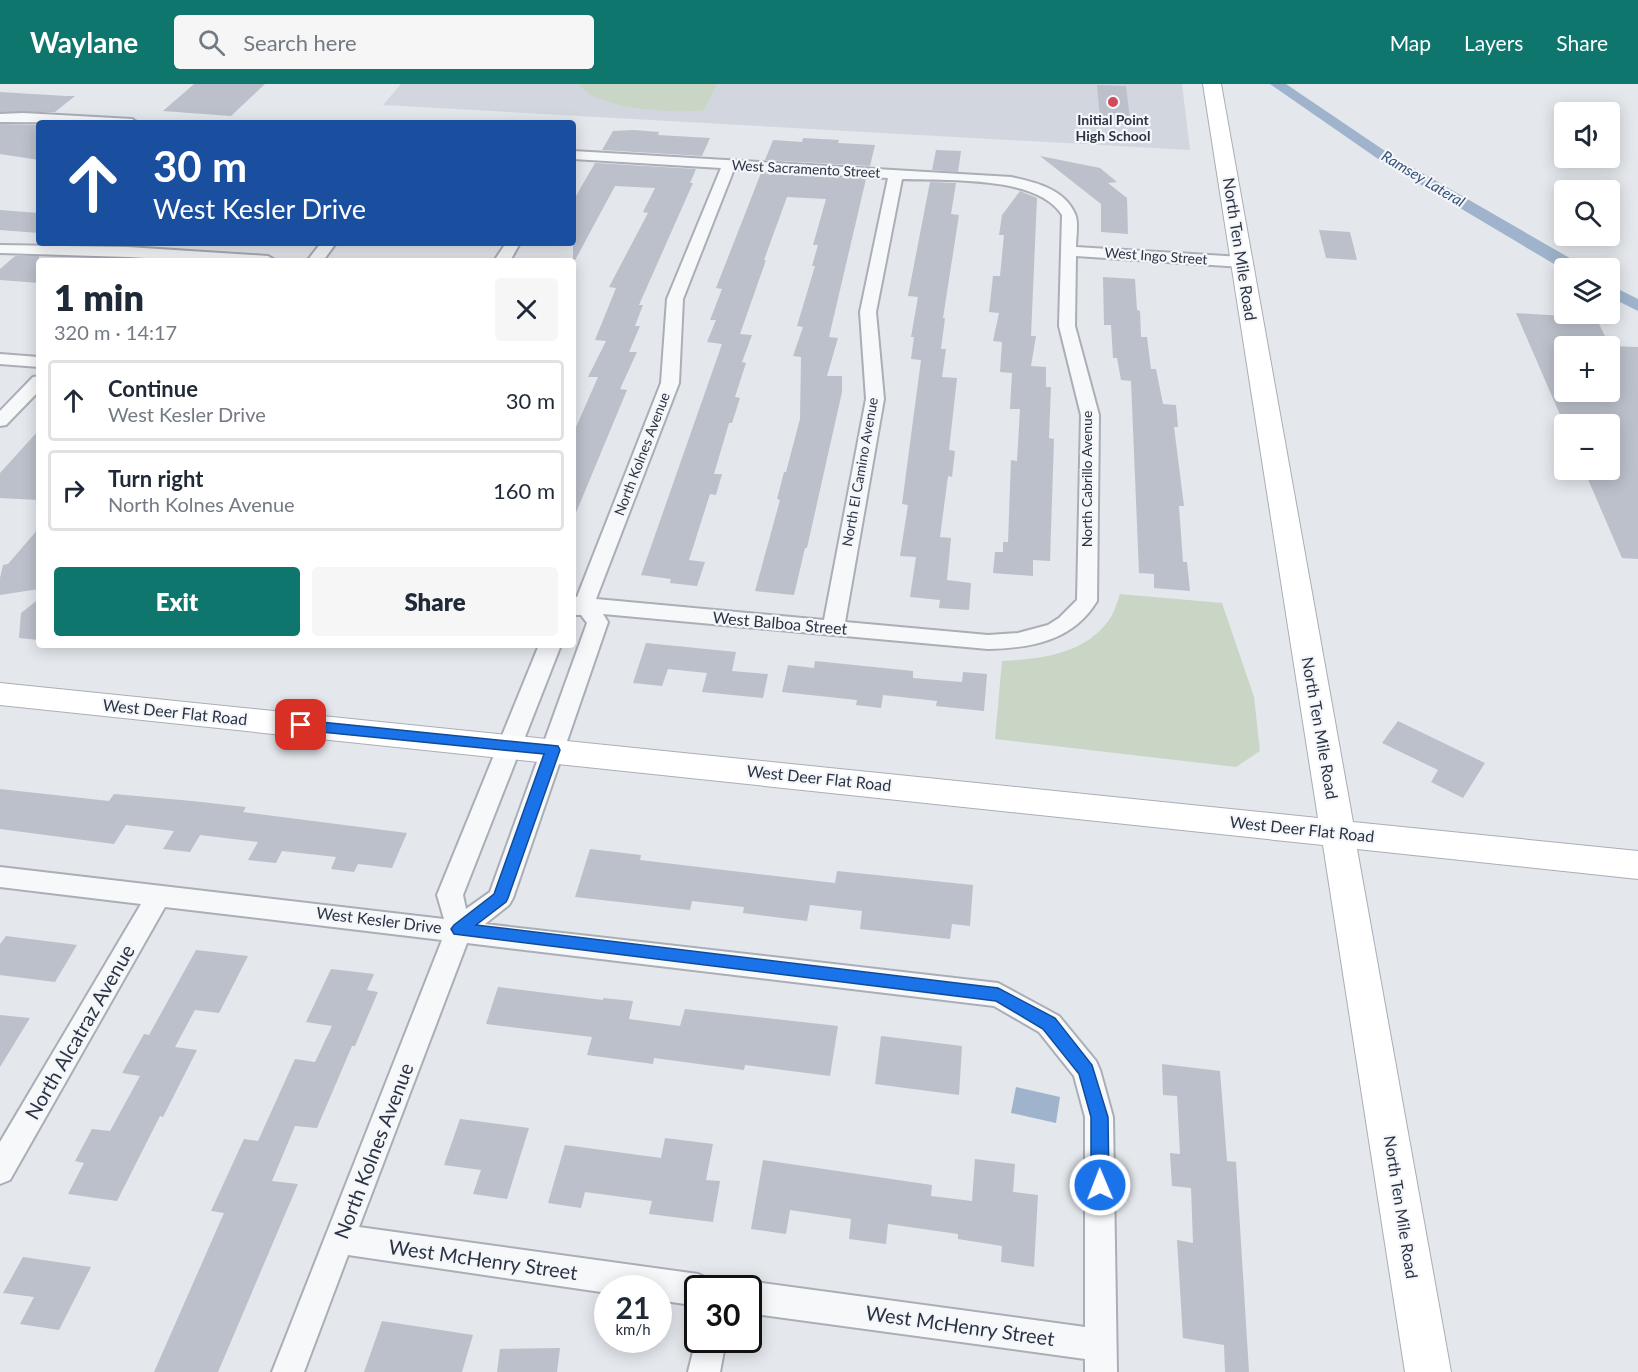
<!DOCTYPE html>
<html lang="en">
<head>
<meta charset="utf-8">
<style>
	:root { --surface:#fff; --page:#f6f6f7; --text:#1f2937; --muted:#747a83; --line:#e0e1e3; --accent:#0f766e }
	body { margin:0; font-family:Lato,sans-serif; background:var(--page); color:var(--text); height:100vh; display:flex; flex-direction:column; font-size:22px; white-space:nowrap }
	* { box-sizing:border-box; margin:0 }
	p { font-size:20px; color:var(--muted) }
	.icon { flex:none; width:33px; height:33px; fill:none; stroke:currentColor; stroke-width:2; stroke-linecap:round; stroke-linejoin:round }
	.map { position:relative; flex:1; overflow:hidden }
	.panel { position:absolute; left:36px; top:174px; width:540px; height:390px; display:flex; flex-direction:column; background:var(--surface); border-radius:6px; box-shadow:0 3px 15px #0003 }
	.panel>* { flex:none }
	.top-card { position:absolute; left:36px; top:36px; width:540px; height:126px; border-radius:6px; box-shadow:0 3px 15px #0003; background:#1a4fa0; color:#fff; overflow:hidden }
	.tools { position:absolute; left:1554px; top:18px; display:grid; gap:12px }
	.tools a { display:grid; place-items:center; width:66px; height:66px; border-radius:6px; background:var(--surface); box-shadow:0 3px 15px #0003; font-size:30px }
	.speed { position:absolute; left:594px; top:1191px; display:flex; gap:12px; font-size:30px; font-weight:700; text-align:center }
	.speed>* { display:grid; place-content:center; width:78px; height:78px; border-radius:50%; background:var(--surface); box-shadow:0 3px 15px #0003; line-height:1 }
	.speed small { font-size:15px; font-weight:400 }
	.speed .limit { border:3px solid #111; border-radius:9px; background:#fff; color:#111 }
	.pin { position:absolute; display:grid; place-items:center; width:51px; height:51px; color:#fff; margin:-26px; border-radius:12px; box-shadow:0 3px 9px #0006 }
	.me { position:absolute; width:66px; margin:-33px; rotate:359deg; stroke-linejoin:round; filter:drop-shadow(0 0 4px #0008) }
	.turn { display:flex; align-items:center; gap:21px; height:126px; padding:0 18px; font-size:27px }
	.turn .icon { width:78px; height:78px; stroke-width:2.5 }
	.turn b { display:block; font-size:42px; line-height:51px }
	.round { display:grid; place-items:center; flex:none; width:63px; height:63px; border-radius:6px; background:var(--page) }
	.summary { display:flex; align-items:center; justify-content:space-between; height:102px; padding:0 18px }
	h1 { font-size:36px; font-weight:800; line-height:45px }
	.cta { display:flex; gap:12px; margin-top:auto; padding:12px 18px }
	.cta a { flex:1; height:69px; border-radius:6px; background:var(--accent); color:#fff; font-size:24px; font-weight:800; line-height:69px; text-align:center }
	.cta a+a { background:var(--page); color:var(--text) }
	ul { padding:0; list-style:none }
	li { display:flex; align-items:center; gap:18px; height:81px; margin:0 12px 9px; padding:0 6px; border:3px solid var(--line); border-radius:6px }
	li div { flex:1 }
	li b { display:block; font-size:22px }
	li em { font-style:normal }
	header { display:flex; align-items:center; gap:36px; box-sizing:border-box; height:84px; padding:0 30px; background:var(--accent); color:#fff }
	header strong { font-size:28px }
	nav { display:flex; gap:33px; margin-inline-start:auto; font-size:21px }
	.search { width:420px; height:54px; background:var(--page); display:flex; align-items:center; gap:15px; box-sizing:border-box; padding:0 21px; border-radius:6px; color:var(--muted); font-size:22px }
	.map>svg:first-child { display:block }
	.built { fill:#d2d6de }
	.green { fill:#c9d6c5 }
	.water { fill:#9fb4cc }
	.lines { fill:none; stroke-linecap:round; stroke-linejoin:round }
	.canal { fill:#9fb4cc; fill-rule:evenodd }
	.building { fill:#bbc0ca; fill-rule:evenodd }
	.street-casing { stroke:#a9aeb7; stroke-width:4 }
	.secondary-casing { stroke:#a9aeb7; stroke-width:2 }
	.street { fill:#f7f8fa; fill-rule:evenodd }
	.secondary { fill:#fff; fill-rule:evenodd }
	.route { fill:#1a73e8; stroke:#114b97; stroke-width:1.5 }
	.poi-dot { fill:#d1495b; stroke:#f4f6f9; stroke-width:2 }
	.labels { text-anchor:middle; stroke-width:4.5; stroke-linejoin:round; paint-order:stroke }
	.far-poi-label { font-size:14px; font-weight:bold; fill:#2b3445; stroke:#f4f6f9 }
	.far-street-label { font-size:14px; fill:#2b3445; stroke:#f4f6f9 }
	.far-water-label { font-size:15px; font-style:italic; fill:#34527a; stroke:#f4f6f9 }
	.street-label { font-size:16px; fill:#2b3445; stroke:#f4f6f9 }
	.near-street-label { font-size:20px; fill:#2b3445; stroke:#f4f6f9 }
</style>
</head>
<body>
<header>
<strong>Waylane</strong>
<div class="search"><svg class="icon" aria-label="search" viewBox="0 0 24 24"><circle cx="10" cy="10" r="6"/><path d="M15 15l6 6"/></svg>Search here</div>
<nav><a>Map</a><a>Layers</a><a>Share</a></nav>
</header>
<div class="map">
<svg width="1638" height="1288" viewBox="0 0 1638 1288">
	<rect width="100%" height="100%" fill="#e4e7ec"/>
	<path class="built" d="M401 0H1182L1190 66 383 21Z"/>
	<path class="green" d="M579 0H717L704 26C677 30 593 25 579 0Z
		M1120 510 1222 519 1254 613 1260 667 1236 683 995 655 1002 577C1041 575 1085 570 1109 536 1114 529 1117 519 1120 510Z"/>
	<path class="water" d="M1016 1003 1060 1013 1056 1039 1011 1029Z"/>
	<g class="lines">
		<path class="canal" d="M1270 0H1286L1391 71 1580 180 1583 184 1564 186 1381 77Z
			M1610 201 1638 215V227L1610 213Z"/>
	</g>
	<path class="building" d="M194 0H265L231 32 163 27Z
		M1097 1 1126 2 1130 36 1100 35Z
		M0 8 66 12H75L55 28H0Z
		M0 40 39 41V76L0 70Z
		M634 46 659 48 658 51 710 54 702 72 602 66 613 47Z
		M803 54 839 56 838 59 875 61 870 82 765 76 773 56 802 58Z
		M936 66 961 67 958 88 932 86Z
		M1040 72 1100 84 1117 98 1108 99 1127 114 1128 150 1101 148V120Z
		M595 79 696 85 690 99H693L639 221H643L635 242H640L629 268H637L620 305 627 306 573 436V350L598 293H588L606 257 595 256 616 204 609 203 648 129 643 128 655 104 615 102 573 180V117Z
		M761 89 866 95 829 253 838 254 827 292H842V308L807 464H805L794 511 755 507 780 416 777 415 784 388H786L800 335 801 273 793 272 803 243 797 242 815 182H812L818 161H813L826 115 787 113 764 176H766L740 250 752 251 742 278 746 279 735 313 740 314 732 339H729L714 390H722L716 411 710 410 689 476 705 478 697 502 670 499 671 495 641 491 722 260 707 258 716 236H710L722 205 716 204Z
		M930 98 956 99 951 130 959 131 943 234H945L941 265H946L942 293 957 294 949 366 955 367 952 393 948 392 940 453 951 454 947 496 971 499 969 526 939 524 940 516 910 513 916 473 900 472 908 421 902 420 921 276 911 275 914 253H911L918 213 908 212Z
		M1020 107 1037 114 1031 252H1036L1031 282 1046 283V303H1051L1049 354 1054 355 1050 477 1033 476V492L993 489 995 468H1003V458H1008L1011 376 1017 377 1020 325H1010L1012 289 1000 288 1002 258 993 257 999 229 989 228 993 192H1000L1004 151H999L1002 131Z
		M0 126 39 129V149L0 146Z
		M1319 146 1350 148 1357 176 1326 174Z
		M15 172H39V199L0 196V185Z
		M1103 193 1135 195 1137 226 1140 227 1141 253H1147L1151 285H1156L1163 320 1176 321 1178 343H1174L1184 422H1179L1183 478H1187L1190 507 1154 504V490L1139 489 1131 297 1121 296 1117 274H1113L1111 241H1104Z
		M1516 229 1596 234 1610 262 1638 263V475L1622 474 1584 386H1610V335L1564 332V340ZM1564 262H1610V308H1564Z
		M39 346V416L0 414V389Z
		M39 444V505L0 511V494L3 481 8 480Z
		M39 515V556L19 554 21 529Z
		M646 559 736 568 732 587 768 590 763 614 702 608 707 589 668 585 662 602 633 599Z
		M815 577 913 587V594L962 598 963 588 987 590 984 627 936 622 937 617 883 611 881 624 856 621 857 616 782 608 788 581 814 584Z
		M1398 637 1485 679 1463 714 1431 698 1438 686 1382 659Z
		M0 705 109 717 114 710 192 717 246 723 243 728 407 749 392 784 358 780 354 788 331 785 336 773 282 767 276 779 248 776 258 758 200 751 190 768 163 765 174 747 126 741 114 760 0 745Z
		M590 765 641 771 640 776 835 799 837 787 973 801 970 842 952 840 950 855 860 845 862 827 810 821 807 837 743 829 744 823 692 817 690 826 575 813Z
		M6 852 77 861 55 898 0 891V860Z
		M196 866 248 872 219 929 195 926 175 963 197 966 163 1033 160 1032 117 1117 68 1110 84 1079 75 1077 92 1045 110 1047 140 992 122 989 144 950 149 951Z
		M331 885 374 890 367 906 378 908 355 962H352L317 1044 295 1042 272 1097 298 1100 218 1288H154L224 1129 211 1127 244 1055 258 1057 295 975 315 978 332 942 306 938Z
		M498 903 603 916V914L633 917 629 935 680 942 685 925 838 942 830 992 745 981 744 986 654 974 653 980 587 971 592 953 486 940Z
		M0 931 30 934 0 983Z
		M881 952 962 962 959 1011 875 1000Z
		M1162 980 1220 987 1227 1077 1236 1078 1249 1288H1225L1224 1261 1183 1254 1177 1156 1193 1159 1191 1104 1172 1102 1170 1069 1180 1070 1177 1012 1163 1011Z
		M460 1035 529 1044 507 1115 473 1110 481 1086 444 1081Z
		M665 1054 713 1060 706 1096 720 1097 713 1138 649 1130 652 1117 585 1108 581 1124 548 1119 565 1061 661 1074Z
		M975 1075 1015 1080 1013 1108 1038 1111 1034 1183 1001 1178 1002 1162 958 1155V1150L888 1140 886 1160 849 1155 851 1135 790 1126 786 1150 751 1145 763 1076 932 1101 931 1112 972 1117Z
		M23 1173 91 1183 59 1246 20 1240 34 1213 3 1209Z
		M382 1237 473 1251 462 1288H364Z
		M560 1264 557 1288H497L500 1265Z"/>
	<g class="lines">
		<g class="street-casing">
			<path id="street" d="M23 29 132 35 138 39 0 38V30Z
				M573 67 1011 93C1034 98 1065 105 1075 130 1079 138 1076 153 1076 163L1242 173 1250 178 1242 183 1076 172 1075 242 1099 331 1097 517C1073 557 1031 564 988 565L603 530 608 538 513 814 509 821 485 840 998 899 1059 932 1096 977 1100 986 1113 1033 1117 1288H1085V1275L748 1229V1204H736L748 1197 1085 1243V1033L1074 992 1039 948 994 922 467 859 359 1143 698 1190 709 1195 713 1204H698V1222L658 1216V1204H608V1209L348 1171 304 1288H272L442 856 165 823 10 1096 0 1100V1058L141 820 0 803V783L444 835 437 811 539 561H561L463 811 466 825 490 808 587 539 581 531H573V513H577L661 299 667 215 721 84 573 75ZM734 85 888 94 860 228 866 315 824 536 596 515 679 299 683 215ZM902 95C946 97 1037 91 1062 131L1059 242 1081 331 1077 516 1059 534 1048 541 1018 549 988 551 845 538 884 315 876 228Z
				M321 159H336L323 177H307Z
				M506 159H520L510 177H494Z
				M0 161 128 163 268 172 276 177H198L128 173 0 169Z
				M0 270 39 273V283L0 280Z
				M39 292V307L6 341 0 342V327L33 293Z
				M698 1247V1256H726L720 1288H688Z"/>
		</g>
		<g class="secondary-casing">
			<path id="secondary" d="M1203 0H1221L1353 738 1638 767V795L1357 765 1451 1288H1405L1323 761 0 621V599L1318 734Z"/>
		</g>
		<use href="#street" class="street"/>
		<use href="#secondary" class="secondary"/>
	</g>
	<path class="route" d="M301 636 558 662 560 666 508 814 506 818 476 841 998 904 1055 934 1092 981 1108 1033 1109 1101 1106 1108 1100 1110 1093 1108 1091 1101V1033L1079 990 1043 945 996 917 454 850 451 845 454 841 494 810 544 670 301 646 294 641Z"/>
	<circle class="poi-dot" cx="1113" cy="18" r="6"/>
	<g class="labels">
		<g class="far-poi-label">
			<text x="1113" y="41">Initial Point<tspan x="1113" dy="16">High School</tspan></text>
		</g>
		<g class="far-street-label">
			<text transform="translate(806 85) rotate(3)" y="5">West Sacramento Street</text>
			<text transform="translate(1156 172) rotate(4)" y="5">West Ingo Street</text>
			<text transform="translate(642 370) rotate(-69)" y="5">North Kolnes Avenue</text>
			<text transform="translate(860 388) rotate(-80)" y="5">North El Camino Avenue</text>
			<text transform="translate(1087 395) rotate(-90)" y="5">North Cabrillo Avenue</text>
		</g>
		<g class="far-water-label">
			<text transform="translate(1423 95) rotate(31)" y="5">Ramsey Lateral</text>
		</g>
		<g class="street-label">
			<text transform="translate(1240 165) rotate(81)" y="6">North Ten Mile Road</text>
			<text transform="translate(780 539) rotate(5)" y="6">West Balboa Street</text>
			<text transform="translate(175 628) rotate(6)" y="6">West Deer Flat Road</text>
			<text transform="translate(1320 644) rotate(80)" y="6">North Ten Mile Road</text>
			<text transform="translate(819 694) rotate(6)" y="6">West Deer Flat Road</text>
			<text transform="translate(1302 745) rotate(6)" y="6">West Deer Flat Road</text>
			<text transform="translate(379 836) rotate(7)" y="6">West Kesler Drive</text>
			<text transform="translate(1401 1123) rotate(81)" y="6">North Ten Mile Road</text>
		</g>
		<g class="near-street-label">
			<text transform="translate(80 948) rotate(-60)" y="7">North Alcatraz Avenue</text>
			<text transform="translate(374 1067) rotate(-69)" y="7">North Kolnes Avenue</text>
			<text transform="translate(483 1176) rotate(8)" y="7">West McHenry Street</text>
			<text transform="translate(960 1242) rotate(8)" y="7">West McHenry Street</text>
		</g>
	</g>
</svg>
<div class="tools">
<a><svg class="icon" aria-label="sound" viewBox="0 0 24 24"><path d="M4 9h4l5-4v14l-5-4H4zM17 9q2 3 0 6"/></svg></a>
<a><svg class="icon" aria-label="search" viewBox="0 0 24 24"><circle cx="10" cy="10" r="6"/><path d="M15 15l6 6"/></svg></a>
<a><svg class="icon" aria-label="layers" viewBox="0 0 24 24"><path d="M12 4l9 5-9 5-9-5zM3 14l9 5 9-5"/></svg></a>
<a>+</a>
<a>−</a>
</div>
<div class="speed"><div>21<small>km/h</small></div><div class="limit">30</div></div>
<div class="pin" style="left:301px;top:641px;background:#d93025"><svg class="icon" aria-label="arrive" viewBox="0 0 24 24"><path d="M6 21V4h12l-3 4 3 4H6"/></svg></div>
<svg class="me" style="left:1100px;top:1101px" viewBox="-20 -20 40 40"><circle r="17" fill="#1a73e8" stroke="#fff" stroke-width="3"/><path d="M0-11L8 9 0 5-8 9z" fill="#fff"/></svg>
<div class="top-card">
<div class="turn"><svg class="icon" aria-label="ahead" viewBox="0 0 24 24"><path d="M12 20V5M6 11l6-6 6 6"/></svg><div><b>30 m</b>West Kesler Drive</div></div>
</div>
<section class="panel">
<div class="summary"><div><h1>1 min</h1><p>320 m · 14:17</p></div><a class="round"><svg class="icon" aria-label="close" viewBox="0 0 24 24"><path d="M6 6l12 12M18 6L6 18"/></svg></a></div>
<ul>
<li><svg class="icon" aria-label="ahead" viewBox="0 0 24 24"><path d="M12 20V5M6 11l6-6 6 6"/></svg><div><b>Continue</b><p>West Kesler Drive</p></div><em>30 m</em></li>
<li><svg class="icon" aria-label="right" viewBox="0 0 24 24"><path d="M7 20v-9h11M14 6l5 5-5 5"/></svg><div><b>Turn right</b><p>North Kolnes Avenue</p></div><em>160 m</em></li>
</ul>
<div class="cta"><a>Exit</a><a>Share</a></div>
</section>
</div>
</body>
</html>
